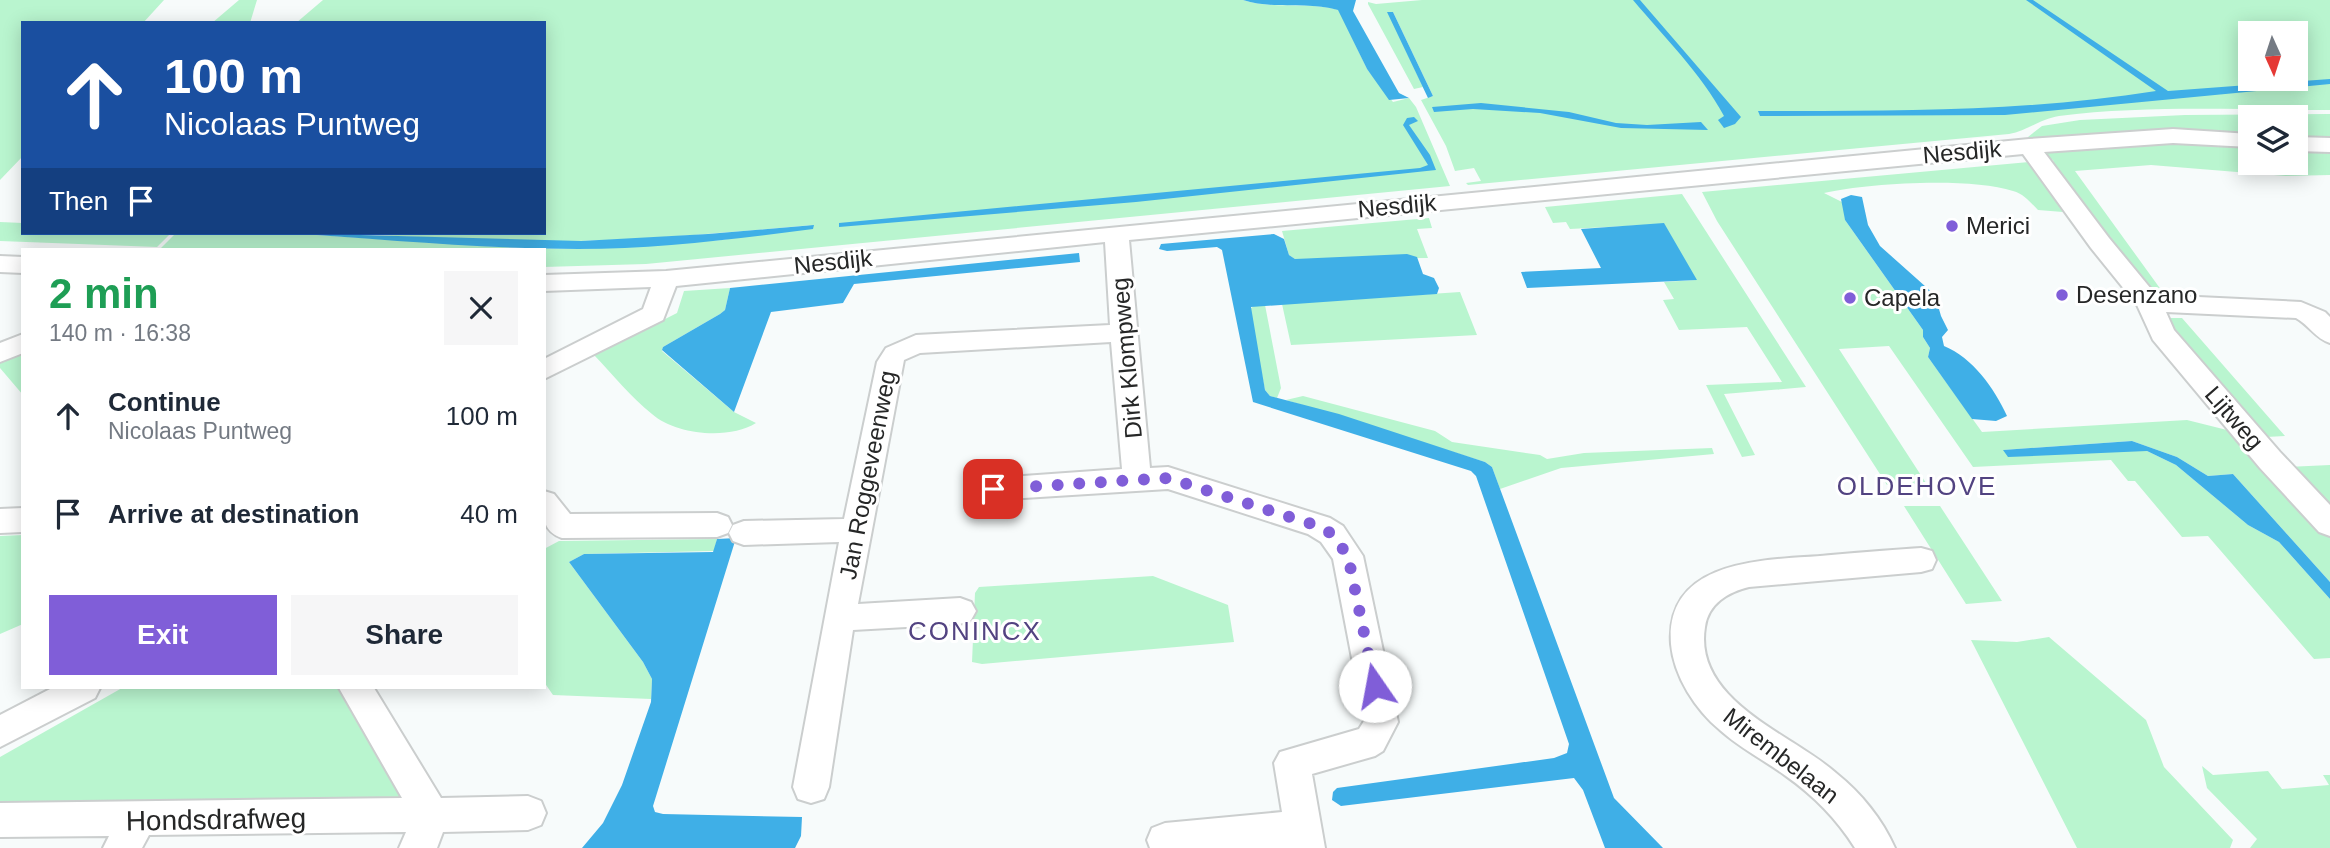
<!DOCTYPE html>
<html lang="en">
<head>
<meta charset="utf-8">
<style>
	:root { --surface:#fff; --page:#f6f6f7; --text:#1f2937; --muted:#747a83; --accent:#805ed8 }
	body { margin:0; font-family:Helvetica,sans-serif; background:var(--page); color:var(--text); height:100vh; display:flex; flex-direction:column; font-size:26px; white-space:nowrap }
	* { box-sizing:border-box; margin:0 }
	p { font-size:23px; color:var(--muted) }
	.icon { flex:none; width:38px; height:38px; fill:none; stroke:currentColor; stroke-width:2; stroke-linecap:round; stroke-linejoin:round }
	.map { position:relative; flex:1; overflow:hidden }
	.side { position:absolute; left:21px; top:248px; width:525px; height:441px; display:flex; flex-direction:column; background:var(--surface); border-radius:0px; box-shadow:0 4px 18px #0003 }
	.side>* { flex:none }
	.guide { position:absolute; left:21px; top:21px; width:525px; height:214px; border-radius:0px; box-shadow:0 4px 18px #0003; background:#1a4fa0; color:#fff; overflow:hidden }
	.needle { width:46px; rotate:177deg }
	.tools { position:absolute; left:2238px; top:21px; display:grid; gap:14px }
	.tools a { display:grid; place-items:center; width:70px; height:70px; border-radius:0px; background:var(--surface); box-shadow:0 4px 18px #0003; font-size:35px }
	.pin { position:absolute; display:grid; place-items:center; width:60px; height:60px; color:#fff; margin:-30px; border-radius:14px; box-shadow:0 4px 10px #0006 }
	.me { position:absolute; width:77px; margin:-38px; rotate:348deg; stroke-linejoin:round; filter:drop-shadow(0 0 5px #0008) }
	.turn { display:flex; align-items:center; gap:24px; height:147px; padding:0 28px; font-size:32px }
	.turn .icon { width:91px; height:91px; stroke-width:2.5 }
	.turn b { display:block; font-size:49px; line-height:60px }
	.then { display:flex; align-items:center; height:66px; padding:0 28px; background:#0003; gap:14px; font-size:26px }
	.round { display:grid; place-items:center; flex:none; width:74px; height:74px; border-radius:0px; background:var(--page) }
	.headline { display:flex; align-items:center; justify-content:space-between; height:119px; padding:0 28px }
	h1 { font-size:42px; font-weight:700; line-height:52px; color:#1e9e55 }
	.action { display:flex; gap:14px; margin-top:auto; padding:14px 28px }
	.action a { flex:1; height:80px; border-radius:0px; background:var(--accent); color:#fff; font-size:28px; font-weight:700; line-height:80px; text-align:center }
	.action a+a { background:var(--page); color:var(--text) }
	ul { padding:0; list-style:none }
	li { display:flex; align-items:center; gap:21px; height:98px; padding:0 28px }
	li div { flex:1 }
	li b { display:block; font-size:26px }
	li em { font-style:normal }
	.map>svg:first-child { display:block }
	.green { fill:#b9f5cf; fill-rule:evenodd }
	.water { fill:#3fafe7 }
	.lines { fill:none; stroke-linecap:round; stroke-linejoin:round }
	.street-casing { stroke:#cbcece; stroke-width:4 }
	.street { fill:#fff; fill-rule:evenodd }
	.route { stroke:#805ed8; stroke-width:12; stroke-dasharray:0 21.6 }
	.poi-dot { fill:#805ed8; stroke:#fff; stroke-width:2.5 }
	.labels { text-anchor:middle; stroke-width:6; stroke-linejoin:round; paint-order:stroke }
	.street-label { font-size:24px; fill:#262727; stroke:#fff }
	.poi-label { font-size:24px; fill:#262727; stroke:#fff; text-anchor:start }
	.neighbourhood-label { font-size:26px; letter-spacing:2px; fill:#524381; stroke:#fff }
	.near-street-label { font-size:28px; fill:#262727; stroke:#fff }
</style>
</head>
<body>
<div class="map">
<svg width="2330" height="848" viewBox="0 0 2330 848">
	<rect width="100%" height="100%" fill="#f7fbfb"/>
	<path class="green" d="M0 0H164L143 23H23V156L0 180Z
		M239 0H257L250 23H212Z
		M323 0H1243C1274 10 1307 1 1339 10L1367 69 1393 102 1409 98 1416 107 1450 186 646 264 544 267V250H159L176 233H285L516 248 581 249 722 240 813 225C735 232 657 239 579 241 498 242 418 237 338 233H544V23H296Z
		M1422 0H2330V110C2241 110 2147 105 2059 116 2040 119 2027 131 2009 134L1468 185 1466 183 1481 181 1474 168 1455 171 1446 146 1421 100 1433 96 1393 12H1388L1423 87 1414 89 1368 4V2L1376 4ZM2250 33H2296V79H2250Z
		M2330 114V141L2296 140V117H2250V137L2173 132 2030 141 2028 137 2042 126 2080 120 2185 115Z
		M2181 140 2250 145V163H2296V148L2330 150V175L2286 176 2151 165 2075 171 2167 298 2151 294 2057 173 2053 160 2043 157 2047 149Z
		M2029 162 2063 212 2038 210C2030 202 2024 194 2013 191 1970 177 1868 183 1824 193L1844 203 1845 220 1923 330V337L1930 348 1928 357 1982 432 2187 420 2235 432 2330 535V582L2233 474 2208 476 2177 457 2132 441 2003 450 2147 451 2176 465 2248 525 2279 542 2330 599V658L2314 659 2208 536 2182 537 2135 481H2128L2111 460 1973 467 1889 346 1839 349 1926 483 1887 485 1717 221 1702 192Z
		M1682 194 1806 387 1724 394 1755 455 1742 457 1706 385 1782 382 1747 327 1679 330 1663 300 1674 299 1664 282 1696 280 1664 224 1570 229 1566 222 1553 223 1545 207Z
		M1429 218 1432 228 1417 229 1428 258 1295 259 1289 255 1282 231Z
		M0 222 23 223V233H171L157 247 0 241Z
		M730 288 725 310 720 314 663 347 662 351 734 412 756 423C729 440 676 435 652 414 631 397 613 375 594 355L677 313 684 291Z
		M1460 292 1477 335 1291 345 1282 304Z
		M1255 305H1265L1281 388 1277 398 1270 396 1265 390 1249 310Z
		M2166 318H2182L2285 436 2266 437Z
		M23 347V395L0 368V357Z
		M1303 396 1435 431 1452 442 1540 455 1547 459 1584 453 1712 448 1714 454 1561 468 1500 489 1492 467 1485 462 1286 400Z
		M2330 465V512L2287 467Z
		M1904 506H1940L2002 601 1966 604Z
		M23 535V624L0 634V536Z
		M717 539 714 551 584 554 569 562 643 662 652 679 651 699 553 695 544 682V549L559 541Z
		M1153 576 1228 605 1234 642 982 664 972 662 975 593 979 587Z
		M2049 637 2146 720 2164 767 2233 840 2230 848H2077L1971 640 2017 642Z
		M122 688H340L406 804 0 808V757Z
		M2202 766 2213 775 2268 771 2282 789 2329 785 2323 775H2330V848H2250L2257 839 2207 788Z"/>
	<path class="water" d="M1243 0H1356L1353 11 1399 93 1409 98 1389 100 1367 69 1338 10C1307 1 1274 10 1243 0Z
		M1633 0H1640L1741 117 1735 124 1724 128 1718 120 1724 116C1701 73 1664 37 1633 0Z
		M2026 0H2033L2168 91 2330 79V84L2005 115 1760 116 1758 111C1890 111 2024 112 2156 91Z
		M1387 12H1393L1433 96 1428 98Z
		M1481 103 1569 112 1616 123 1647 125 1701 122 1708 130 1621 128 1540 113 1473 109 1434 112 1432 107Z
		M1414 117 1418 121 1409 125 1430 155 1436 170 1136 202 839 227V223L1420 168 1428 165 1403 125 1407 118Z
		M1851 195 1862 197 1868 225 1880 246 1935 295 1941 316 1948 330 1942 337 1944 346C1973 358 1994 388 2007 416L1996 421 1972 419 1928 357 1930 348 1923 337V330L1845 220 1841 199Z
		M1664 223 1697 280 1527 288 1521 272 1601 268 1581 229Z
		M814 225 813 229C735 239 657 249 578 249 480 249 382 239 285 233L581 241 708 234Z
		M1274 234 1284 239 1289 255 1295 259 1407 254 1417 257 1423 274 1434 278 1439 288 1437 294 1251 307 1265 390 1270 396 1339 414 1485 462 1492 467 1614 798 1663 848H1605L1583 790 1574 778 1341 806 1332 800 1333 792 1337 788 1554 758 1567 753 1569 744 1476 476 1471 471 1253 402 1222 250 1217 247 1167 251 1159 249 1161 244Z
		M1079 253 1080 262 854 284 843 303 771 312 734 412 662 350 663 347 720 314 725 310 730 288Z
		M2132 441 2177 457 2208 476 2233 474 2330 582V599L2279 542 2248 525 2176 465 2147 451 2008 457 2003 450Z
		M736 538 653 806 655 812 663 814 802 817 801 836 795 848H582L603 823 622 785 651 702 652 679 643 662 569 562 584 554 713 552 717 539Z"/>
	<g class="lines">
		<g class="street-casing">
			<path id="street" d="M2173 129 2250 134V147L2173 143 2044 152 2109 238 2156 295 2301 302 2325 312 2330 317V343C2316 339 2309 325 2296 318L2166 312 2174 330 2280 452 2330 505V536L2319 532 2260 468 2153 340 2137 305 2091 248 2023 154 1129 240 1150 468 1168 467 1330 518 1343 526 1363 556 1398 722 1383 751 1375 756 1312 774 1325 848H1150L1147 840 1152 828 1165 823 1282 812 1274 763 1280 752 1359 729 1364 721 1333 559 1321 542 1308 534 1168 489 993 500 983 497 978 489 983 481 993 478 1122 469 1111 342 920 353 904 360 858 604 960 598 971 602 976 611 971 620 960 624 853 630 829 787 824 799 811 803 798 799 793 787 839 542 744 545 733 541 729 533 733 525 744 521 844 519 877 362 886 348 916 335 1110 325 1105 242 676 286 663 320 544 379V359L643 309 651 287 544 291V275L666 271 2029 139Z
				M2296 137 2330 138V152L2296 151Z
				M0 256 23 257V273L0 272Z
				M23 334V353L0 362V343Z
				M544 491 554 494 570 514 717 513 728 517 732 525 728 533 717 537 562 538C539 530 544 511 544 491Z
				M23 508V532L0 533V509Z
				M1921 548 1932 551 1936 560 1932 569 1921 572 1749 587C1728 592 1708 604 1705 627 1693 701 1792 734 1836 773 1861 793 1882 819 1895 848H1855C1837 819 1813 795 1786 776 1764 760 1740 748 1720 730 1696 710 1674 677 1671 644 1665 560 1762 560 1820 556 1854 553 1887 550 1921 548Z
				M52 688H100L95 698 0 747V715Z
				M339 688H374L441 798 528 796 541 801 546 813 541 825 528 830 443 832 437 848H399L406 832 149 835 142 848H103L109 836 0 837V803L402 798Z"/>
		</g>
		<use href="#street" class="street"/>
	</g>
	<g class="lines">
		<path class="route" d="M993 489 1168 478 1318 526 1332 534 1348 556 1375 686"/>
	</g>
	<g class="poi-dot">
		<circle cx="1952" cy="226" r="7"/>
		<circle cx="2062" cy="295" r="7"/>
		<circle cx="1850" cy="298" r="7"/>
	</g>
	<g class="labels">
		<g class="street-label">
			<text transform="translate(1962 152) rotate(-5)" y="8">Nesdijk</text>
			<text transform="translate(1397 206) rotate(-5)" y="8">Nesdijk</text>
			<text transform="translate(833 262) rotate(-6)" y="8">Nesdijk</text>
			<text transform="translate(1127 358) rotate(-95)" y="8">Dirk Klompweg</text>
			<text transform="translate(2234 418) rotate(49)" y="8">Lijtweg</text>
			<text transform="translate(868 475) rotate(-79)" y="8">Jan Roggeveenweg</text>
			<text transform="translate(1781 756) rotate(38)" y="8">Mirembelaan</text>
		</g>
		<g class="poi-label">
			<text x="1966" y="234">Merici</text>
			<text x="2076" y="303">Desenzano</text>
			<text x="1864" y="306">Capela</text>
		</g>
		<g class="neighbourhood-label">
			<text x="1917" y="495">OLDEHOVE</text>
			<text x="975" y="640">CONINCX</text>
		</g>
		<g class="near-street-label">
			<text transform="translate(216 819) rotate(-1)" y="10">Hondsdrafweg</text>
		</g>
	</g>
</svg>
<div class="tools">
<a><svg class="needle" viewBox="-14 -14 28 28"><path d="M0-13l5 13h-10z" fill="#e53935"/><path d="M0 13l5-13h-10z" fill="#747a83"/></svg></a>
<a><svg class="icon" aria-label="layers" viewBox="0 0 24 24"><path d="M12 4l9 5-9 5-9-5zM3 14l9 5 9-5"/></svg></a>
</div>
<div class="pin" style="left:993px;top:489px;background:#d93025"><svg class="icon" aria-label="arrive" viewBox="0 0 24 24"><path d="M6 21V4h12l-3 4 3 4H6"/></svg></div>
<svg class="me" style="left:1375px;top:686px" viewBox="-20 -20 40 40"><circle r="19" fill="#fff"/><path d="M0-13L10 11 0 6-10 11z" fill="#805ed8"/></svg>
<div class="guide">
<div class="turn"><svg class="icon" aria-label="ahead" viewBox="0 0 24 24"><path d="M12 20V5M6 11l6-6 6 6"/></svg><div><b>100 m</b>Nicolaas Puntweg</div></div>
<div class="then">Then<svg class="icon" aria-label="arrive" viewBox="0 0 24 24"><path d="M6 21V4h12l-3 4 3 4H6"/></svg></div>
</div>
<section class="side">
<div class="headline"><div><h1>2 min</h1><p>140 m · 16:38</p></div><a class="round"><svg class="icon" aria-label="close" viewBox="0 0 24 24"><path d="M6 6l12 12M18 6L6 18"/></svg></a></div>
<ul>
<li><svg class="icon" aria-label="ahead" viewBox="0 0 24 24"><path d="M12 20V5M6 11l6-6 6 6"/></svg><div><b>Continue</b><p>Nicolaas Puntweg</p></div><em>100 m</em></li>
<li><svg class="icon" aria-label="arrive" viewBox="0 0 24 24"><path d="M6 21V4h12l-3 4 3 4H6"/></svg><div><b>Arrive at destination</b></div><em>40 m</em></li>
</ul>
<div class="action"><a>Exit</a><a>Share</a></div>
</section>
</div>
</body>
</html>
